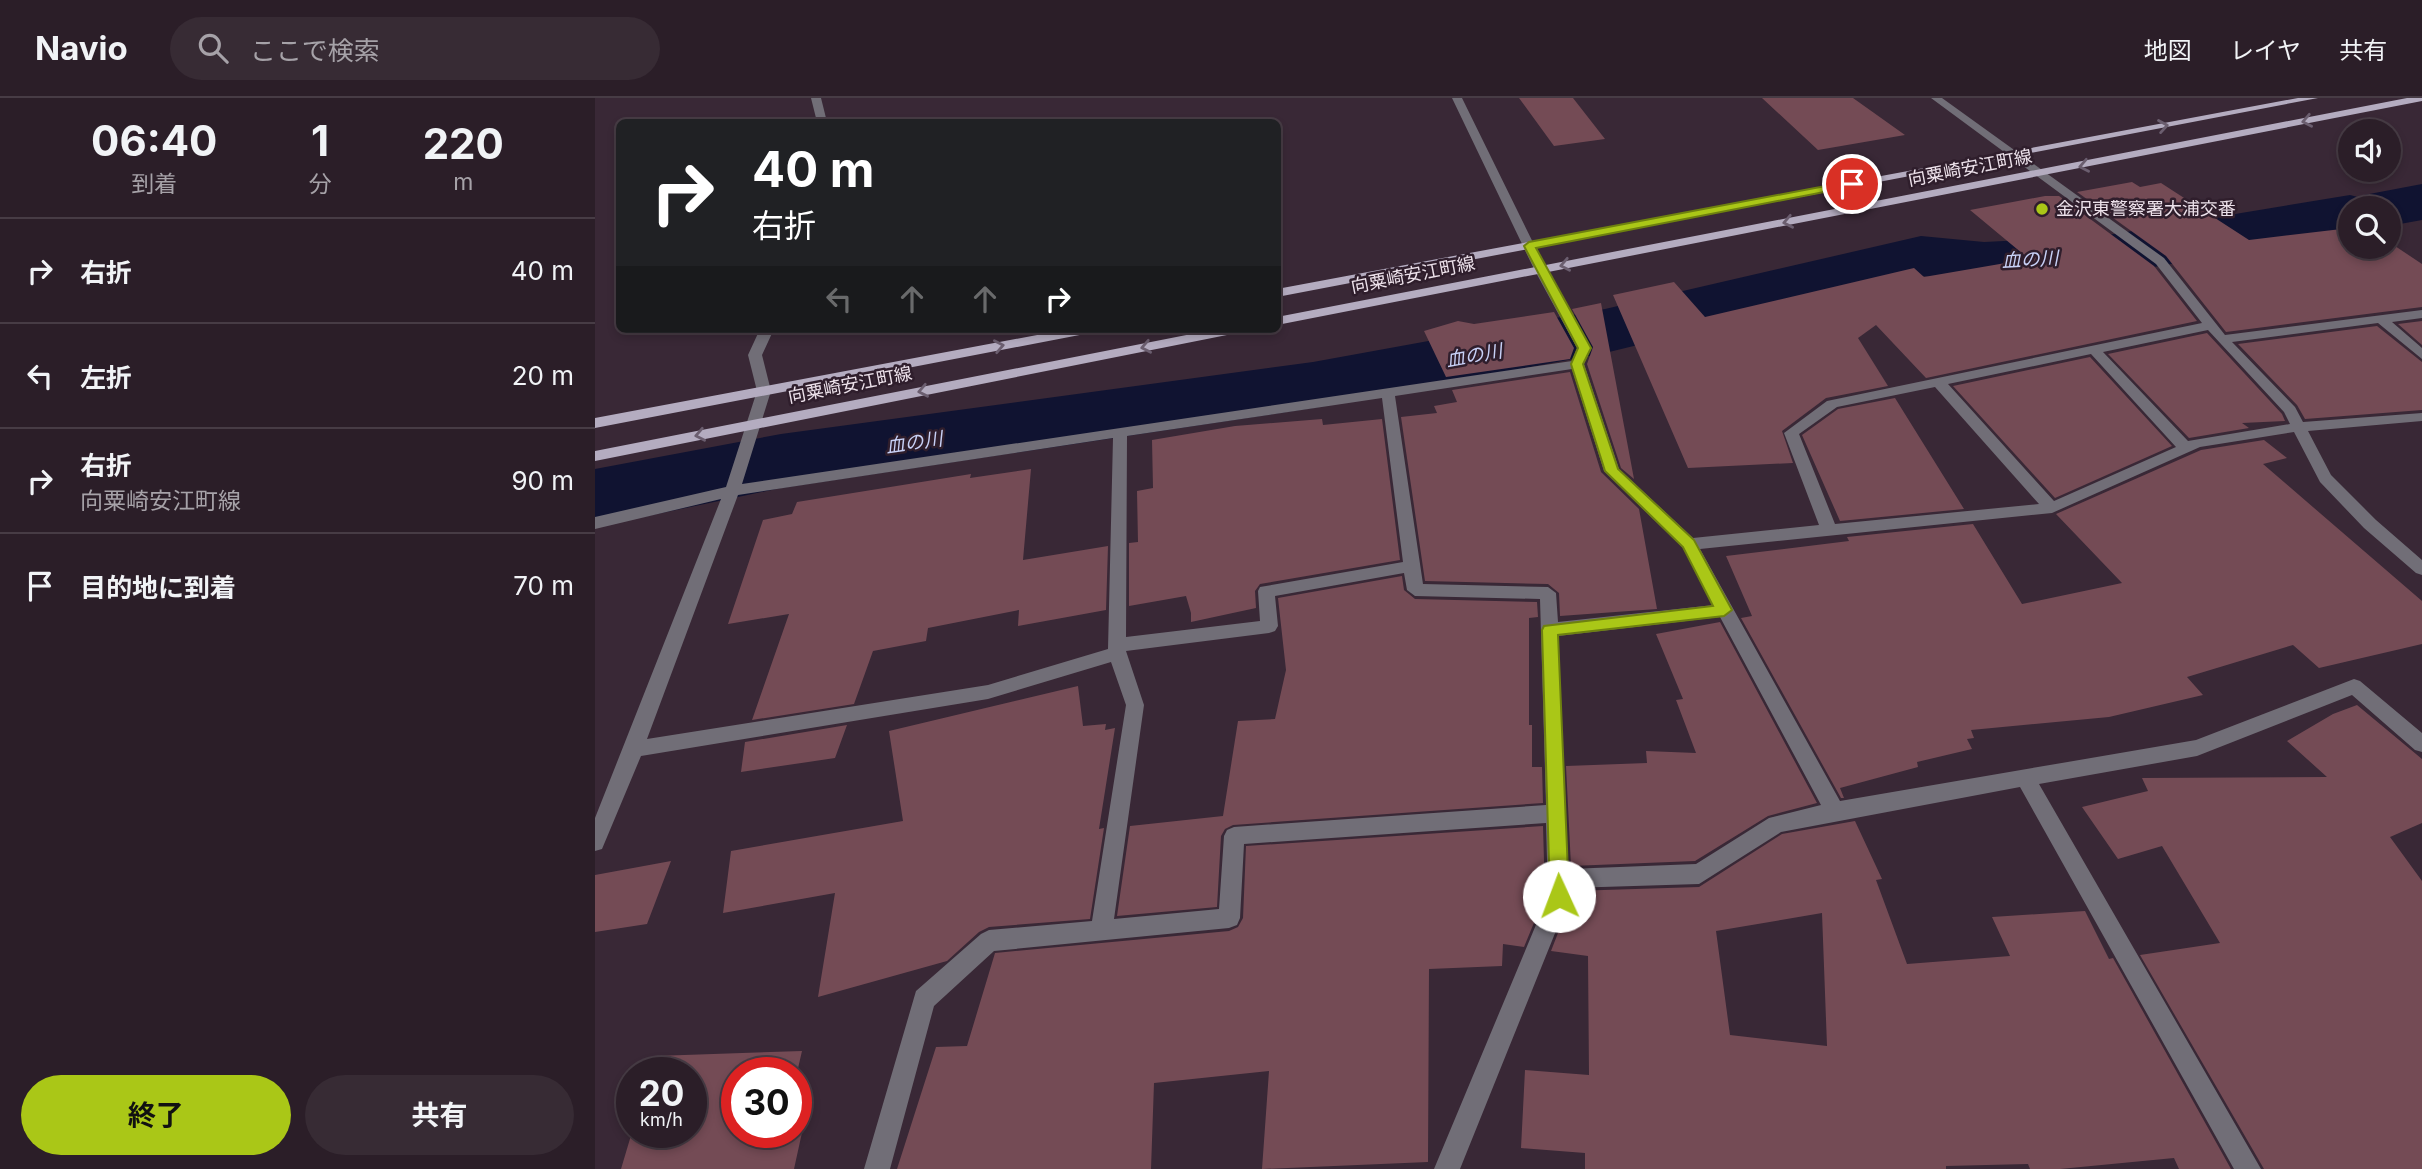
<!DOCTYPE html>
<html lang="ja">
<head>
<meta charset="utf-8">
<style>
	:root { --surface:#2b1e28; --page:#372b34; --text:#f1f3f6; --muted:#a6a2a8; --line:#473c45; --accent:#aac717 }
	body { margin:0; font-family:Inter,"Noto Sans JP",sans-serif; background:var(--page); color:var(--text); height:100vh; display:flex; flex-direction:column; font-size:26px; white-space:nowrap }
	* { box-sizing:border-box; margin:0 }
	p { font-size:23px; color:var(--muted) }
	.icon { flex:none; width:38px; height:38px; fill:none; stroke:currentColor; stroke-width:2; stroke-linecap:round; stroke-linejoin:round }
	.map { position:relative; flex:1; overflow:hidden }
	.panel { display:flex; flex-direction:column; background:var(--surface); width:595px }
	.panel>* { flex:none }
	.banner { position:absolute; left:21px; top:21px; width:665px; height:214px; border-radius:10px; box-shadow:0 4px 10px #0003,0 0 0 2px var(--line); background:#202124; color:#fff; overflow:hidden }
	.tools { position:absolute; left:1743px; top:21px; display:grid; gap:14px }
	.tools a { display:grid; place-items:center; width:63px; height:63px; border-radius:50%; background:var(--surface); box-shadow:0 4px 10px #0003,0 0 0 2px var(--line); font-size:35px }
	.speed { position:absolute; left:21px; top:959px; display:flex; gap:14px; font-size:35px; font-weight:700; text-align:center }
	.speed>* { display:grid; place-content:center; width:91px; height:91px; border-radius:50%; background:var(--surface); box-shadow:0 4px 10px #0003,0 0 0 2px var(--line); line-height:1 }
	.speed small { font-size:18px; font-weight:400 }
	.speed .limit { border:10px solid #d22; background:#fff; color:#111 }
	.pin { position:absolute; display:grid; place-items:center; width:60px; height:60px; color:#fff; margin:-30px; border:4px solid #fff; border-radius:50%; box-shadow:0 2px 7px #0007 }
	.me { position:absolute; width:77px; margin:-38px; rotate:358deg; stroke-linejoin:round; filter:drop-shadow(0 0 5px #0008) }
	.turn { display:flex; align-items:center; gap:24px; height:147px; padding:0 21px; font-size:32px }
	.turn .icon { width:91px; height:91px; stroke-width:2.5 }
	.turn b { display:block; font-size:49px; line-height:60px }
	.lanes { display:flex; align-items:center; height:66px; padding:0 21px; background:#0003; justify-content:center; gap:35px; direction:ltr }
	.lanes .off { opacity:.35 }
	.eta { display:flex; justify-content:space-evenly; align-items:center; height:119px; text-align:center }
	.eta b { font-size:42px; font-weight:700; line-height:49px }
	.cta { display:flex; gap:14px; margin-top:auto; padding:14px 21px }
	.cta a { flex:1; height:80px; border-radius:42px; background:var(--accent); color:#111; font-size:28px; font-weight:700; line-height:80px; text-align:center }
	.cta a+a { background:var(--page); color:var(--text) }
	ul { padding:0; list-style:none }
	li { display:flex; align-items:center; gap:21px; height:105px; padding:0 21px; border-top:2px solid var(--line) }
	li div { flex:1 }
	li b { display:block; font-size:26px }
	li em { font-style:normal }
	header { display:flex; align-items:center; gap:42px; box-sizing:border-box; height:98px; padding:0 35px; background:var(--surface); border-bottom:2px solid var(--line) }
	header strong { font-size:33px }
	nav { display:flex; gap:38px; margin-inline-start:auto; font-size:24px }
	.search { width:490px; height:63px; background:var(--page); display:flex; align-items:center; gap:18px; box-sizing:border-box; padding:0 24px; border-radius:38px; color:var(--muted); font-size:26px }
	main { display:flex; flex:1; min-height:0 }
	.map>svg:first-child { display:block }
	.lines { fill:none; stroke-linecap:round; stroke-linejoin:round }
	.river { fill:#101331; fill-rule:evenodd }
	.building { fill:#744b55; fill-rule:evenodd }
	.minor { fill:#716e77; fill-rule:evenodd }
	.major { fill:#b4acc0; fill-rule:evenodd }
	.oneway { stroke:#6b5e6f }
	.route { fill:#aac717; stroke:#6e810f; stroke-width:2 }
	.poi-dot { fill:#aac717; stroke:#2f1e2c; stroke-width:2.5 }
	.labels { text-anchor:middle; stroke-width:5; stroke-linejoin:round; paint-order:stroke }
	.far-street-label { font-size:18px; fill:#ece1ea; stroke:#2f1e2c }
	.far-poi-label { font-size:18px; fill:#ece1ea; stroke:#2f1e2c; text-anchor:start }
	.far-water-label { font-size:19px; font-style:italic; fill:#c7d0f6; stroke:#2f1e2c }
</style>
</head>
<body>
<header>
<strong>Navio</strong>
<div class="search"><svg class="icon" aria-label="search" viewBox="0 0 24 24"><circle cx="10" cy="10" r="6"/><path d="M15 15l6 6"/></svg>ここで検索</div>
<nav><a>地図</a><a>レイヤ</a><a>共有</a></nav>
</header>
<main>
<section class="panel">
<div class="eta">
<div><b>06:40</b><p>到着</p></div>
<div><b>1</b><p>分</p></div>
<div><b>220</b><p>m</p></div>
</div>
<ul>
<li><svg class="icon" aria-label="right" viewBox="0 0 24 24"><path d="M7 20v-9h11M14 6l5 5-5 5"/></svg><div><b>右折</b></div><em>40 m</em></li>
<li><svg class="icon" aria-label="left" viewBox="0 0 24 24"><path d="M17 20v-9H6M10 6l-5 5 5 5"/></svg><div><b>左折</b></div><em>20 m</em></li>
<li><svg class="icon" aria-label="right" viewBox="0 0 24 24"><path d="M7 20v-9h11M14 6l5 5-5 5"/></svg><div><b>右折</b><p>向粟崎安江町線</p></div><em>90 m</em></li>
<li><svg class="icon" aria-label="arrive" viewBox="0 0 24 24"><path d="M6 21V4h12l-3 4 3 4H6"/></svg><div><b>目的地に到着</b></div><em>70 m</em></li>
</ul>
<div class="cta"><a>終了</a><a>共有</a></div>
</section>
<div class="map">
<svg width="1827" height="1071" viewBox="0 0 1827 1071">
	<rect width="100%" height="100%" fill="#392836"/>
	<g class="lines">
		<path class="river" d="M1827 86V122L1794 128V110H1755V135L1507 178 1389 184 1326 178 1010 255 718 310 186 390 0 429V371L186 336 718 264 1010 211 1326 138 1389 144 1507 138 1755 97 1767 100 1769 97Z"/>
	</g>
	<path class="building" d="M924 0H978L1010 41 959 48Z
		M1167 0H1258L1310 37 1223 52Z
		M1537 84 1545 89 1566 85 1654 142 1755 130V149H1794V144L1827 166V209L1631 234 1571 158 1482 94Z
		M1450 98H1464L1559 168 1602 223 1331 280 1281 227 1263 240 1293 288 1231 300 1187 333 1198 365 1093 370 1018 197 1079 184 1110 219 1319 170 1329 179 1434 161 1375 112Z
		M1006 205 1039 381 1026 370 992 266 998 249 977 211Z
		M959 214 979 250 975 261 851 279 829 233 863 223 879 226Z
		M1827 223V247L1803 226Z
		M1782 228 1827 264V312L1710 321 1702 307 1643 246Z
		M1612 235 1687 316 1690 323 1647 325 1654 330 1594 340 1513 256Z
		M1495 259 1577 348 1460 400 1358 288Z
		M975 274 1006 374 1044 411 1062 511 965 518 964 495 953 486 830 483 806 319 842 315 839 308 862 304 857 292Z
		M1300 300 1369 411 1245 423 1207 337 1243 311Z
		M727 321 728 327 787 321 805 462 665 486 660 493 661 510 596 524V515L591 498 534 508V445L543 444 542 393 558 390 557 342 640 328Z
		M1669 342 1692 360 1668 366 1827 503V546L1724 570 1698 547 1592 579 1608 597 1514 619 1376 632 1379 640 1372 641 1377 651 1322 664 1323 669 1245 690 1249 700H1246L1146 520 1157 518 1131 458 1254 443 1252 439 1378 426 1427 506 1527 485 1461 416 1606 352Z
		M436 371 428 462 513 448 511 512 423 528 424 512 333 530 331 543 278 553 259 606 157 622 194 516 133 526 168 422 197 416 202 404 376 376 375 380Z
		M807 478 809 492 820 501 942 504 943 519 934 520V627H937V669H947L948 705 638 727 630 731 626 738 622 809 522 818 535 728 628 718 643 623 680 621 691 572 683 500Z
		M1125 524 1222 705 1173 718 1100 763 976 768 971 668 1052 665 1051 653 1101 655 1081 602 1088 601 1061 536Z
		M483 588 488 628 511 626 510 632 520 630 504 731 509 730 495 821 394 829 384 834 352 863 223 899 240 795 128 815 136 753 308 723 294 633Z
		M1762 607 1827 661V725L1795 739 1827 783V1071H1669L1545 857 1625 845 1567 748 1523 761 1487 709 1553 693 1547 680 1732 679 1692 643 1738 616Z
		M252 627 240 660 146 674 150 644Z
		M1260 723 1287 781 1281 782 1312 866 1415 858 1397 819 1490 813 1514 861 1518 860 1636 1071H1584L1579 1060 1465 1071H1435L1433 1066 1351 1068V1071H990V1055L926 1050 930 972 994 977 993 858 956 853 977 799V793L1104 789 1187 736ZM1227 815 1232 948 1135 937 1121 833Z
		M948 728 950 798 929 849 908 846 907 868 834 871 833 1064 667 1071 674 973 559 985 556 1071H302L341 949 372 948 400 855 634 833 643 829 648 820 651 748Z
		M76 763 52 826 0 834V777Z
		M207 953 201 979V975H142V1034H201V1001L215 998 199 1071H26L37 1034H96V975H55L60 958Z"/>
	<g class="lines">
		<path class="minor" d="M216 0H226L232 24H222Z
			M857 0H867L951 171 996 250 989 266 1024 371 1098 440 1224 427 1189 335 1232 303 1607 225 1561 166 1336 0H1347L1569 160 1630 237 1827 212V220L1797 224 1827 250V261L1783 225 1637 244 1700 309 1708 324 1827 315V323L1713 333 1736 377 1781 422 1827 462V477L1821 475 1769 430 1725 384 1699 334 1605 349 1457 415 1105 451 1245 703 1601 642 1759 581 1765 583 1827 635V654L1820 652 1757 597 1602 658 1444 686 1666 1071H1639L1425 689 1186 734 1104 786 974 790 975 798 865 1071H839L953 798 951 725 649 746 645 820 642 827 634 830 399 853 339 908 295 1071H269L321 893 386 836 394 832 497 823 531 607 516 564 393 601 46 658 7 751 0 753V720L126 401 0 431V419L131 389 162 293 153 257 165 231H179L167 257 176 293 147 386 977 263 982 250 939 171ZM1613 232 1689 314 1695 326 1593 343 1508 254ZM1496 256 1581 349 1459 403 1353 286ZM977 271 1009 373 1088 450 1119 507 963 524 961 495 953 489 828 486 800 298ZM1340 289 1444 406 1240 426 1204 336 1242 309ZM787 300 808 464 665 489 663 493 665 523 531 539 532 338ZM518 340 513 551 393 587 52 641 143 397ZM809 475 812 492 820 498 945 501 951 707 639 729 632 732 629 738 624 811 519 821 549 607 531 553 674 535 680 533 683 528 680 498ZM1125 519 1226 707 1174 720 1101 766 973 771 963 538Z"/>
		<path class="major" d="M1703 0H1723L682 199V191Z
			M1812 0H1827V3L682 227V219Z
			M474 231H502L495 235 0 330V320Z
			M622 231H649L642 235 0 363V353Z"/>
	</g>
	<defs><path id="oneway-chevron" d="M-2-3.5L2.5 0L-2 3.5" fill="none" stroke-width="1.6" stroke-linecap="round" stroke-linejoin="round" transform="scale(1.75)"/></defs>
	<g class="oneway">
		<use href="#oneway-chevron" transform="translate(1712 23) rotate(169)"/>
		<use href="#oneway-chevron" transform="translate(1568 28) rotate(-10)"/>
		<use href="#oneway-chevron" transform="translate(1489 68) rotate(169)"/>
		<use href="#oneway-chevron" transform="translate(1193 124) rotate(169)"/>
		<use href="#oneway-chevron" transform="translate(970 167) rotate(169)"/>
		<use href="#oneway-chevron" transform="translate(404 248) rotate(-11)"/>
		<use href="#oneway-chevron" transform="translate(551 249) rotate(169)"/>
		<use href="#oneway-chevron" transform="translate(328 293) rotate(169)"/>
		<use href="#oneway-chevron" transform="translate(105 337) rotate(169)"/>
	</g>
	<path class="route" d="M1257 83 1260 84V88L941 150 996 250 988 266 1023 371 1099 442 1137 512 1129 518 963 537 974 798 971 804 964 807 957 804 955 798 947 532 949 528 1118 508 1088 449 1010 373 976 266 983 250 929 148 934 144Z"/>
	<circle class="poi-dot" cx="1447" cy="111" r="7"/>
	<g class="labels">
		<g class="far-street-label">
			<text transform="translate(1375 70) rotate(-11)" y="6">向粟崎安江町線</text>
			<text transform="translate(818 177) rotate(-11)" y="6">向粟崎安江町線</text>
			<text transform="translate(255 287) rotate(-11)" y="6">向粟崎安江町線</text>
		</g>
		<g class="far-poi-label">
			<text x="1461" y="117">金沢東警察署大浦交番</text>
		</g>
		<g class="far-water-label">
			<text transform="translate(1435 161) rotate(-3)" y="7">血の川</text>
			<text transform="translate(879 257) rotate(-10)" y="7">血の川</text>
			<text transform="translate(319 344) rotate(-8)" y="7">血の川</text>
		</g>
	</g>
</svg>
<div class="tools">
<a><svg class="icon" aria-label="sound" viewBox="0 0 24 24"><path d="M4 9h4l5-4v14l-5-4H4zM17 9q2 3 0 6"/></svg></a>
<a><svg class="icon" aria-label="search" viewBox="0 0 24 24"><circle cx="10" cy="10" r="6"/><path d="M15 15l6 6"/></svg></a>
</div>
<div class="speed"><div>20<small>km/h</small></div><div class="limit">30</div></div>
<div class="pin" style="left:1257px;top:86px;background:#d93025"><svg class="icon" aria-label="arrive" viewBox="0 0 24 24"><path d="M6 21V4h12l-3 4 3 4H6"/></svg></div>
<svg class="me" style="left:964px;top:798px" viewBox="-20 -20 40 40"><circle r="19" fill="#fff"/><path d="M0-13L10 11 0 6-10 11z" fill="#aac717"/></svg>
<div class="banner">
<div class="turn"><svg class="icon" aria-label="right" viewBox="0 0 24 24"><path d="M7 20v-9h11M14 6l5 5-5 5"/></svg><div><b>40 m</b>右折</div></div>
<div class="lanes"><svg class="icon off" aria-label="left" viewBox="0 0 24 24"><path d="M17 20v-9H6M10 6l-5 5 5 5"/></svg><svg class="icon off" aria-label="ahead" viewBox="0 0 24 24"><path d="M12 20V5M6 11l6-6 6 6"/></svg><svg class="icon off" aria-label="ahead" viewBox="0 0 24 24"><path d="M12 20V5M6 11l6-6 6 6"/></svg><svg class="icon" aria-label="right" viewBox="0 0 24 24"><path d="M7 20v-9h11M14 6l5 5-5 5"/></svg></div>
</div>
</div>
</main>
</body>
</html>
